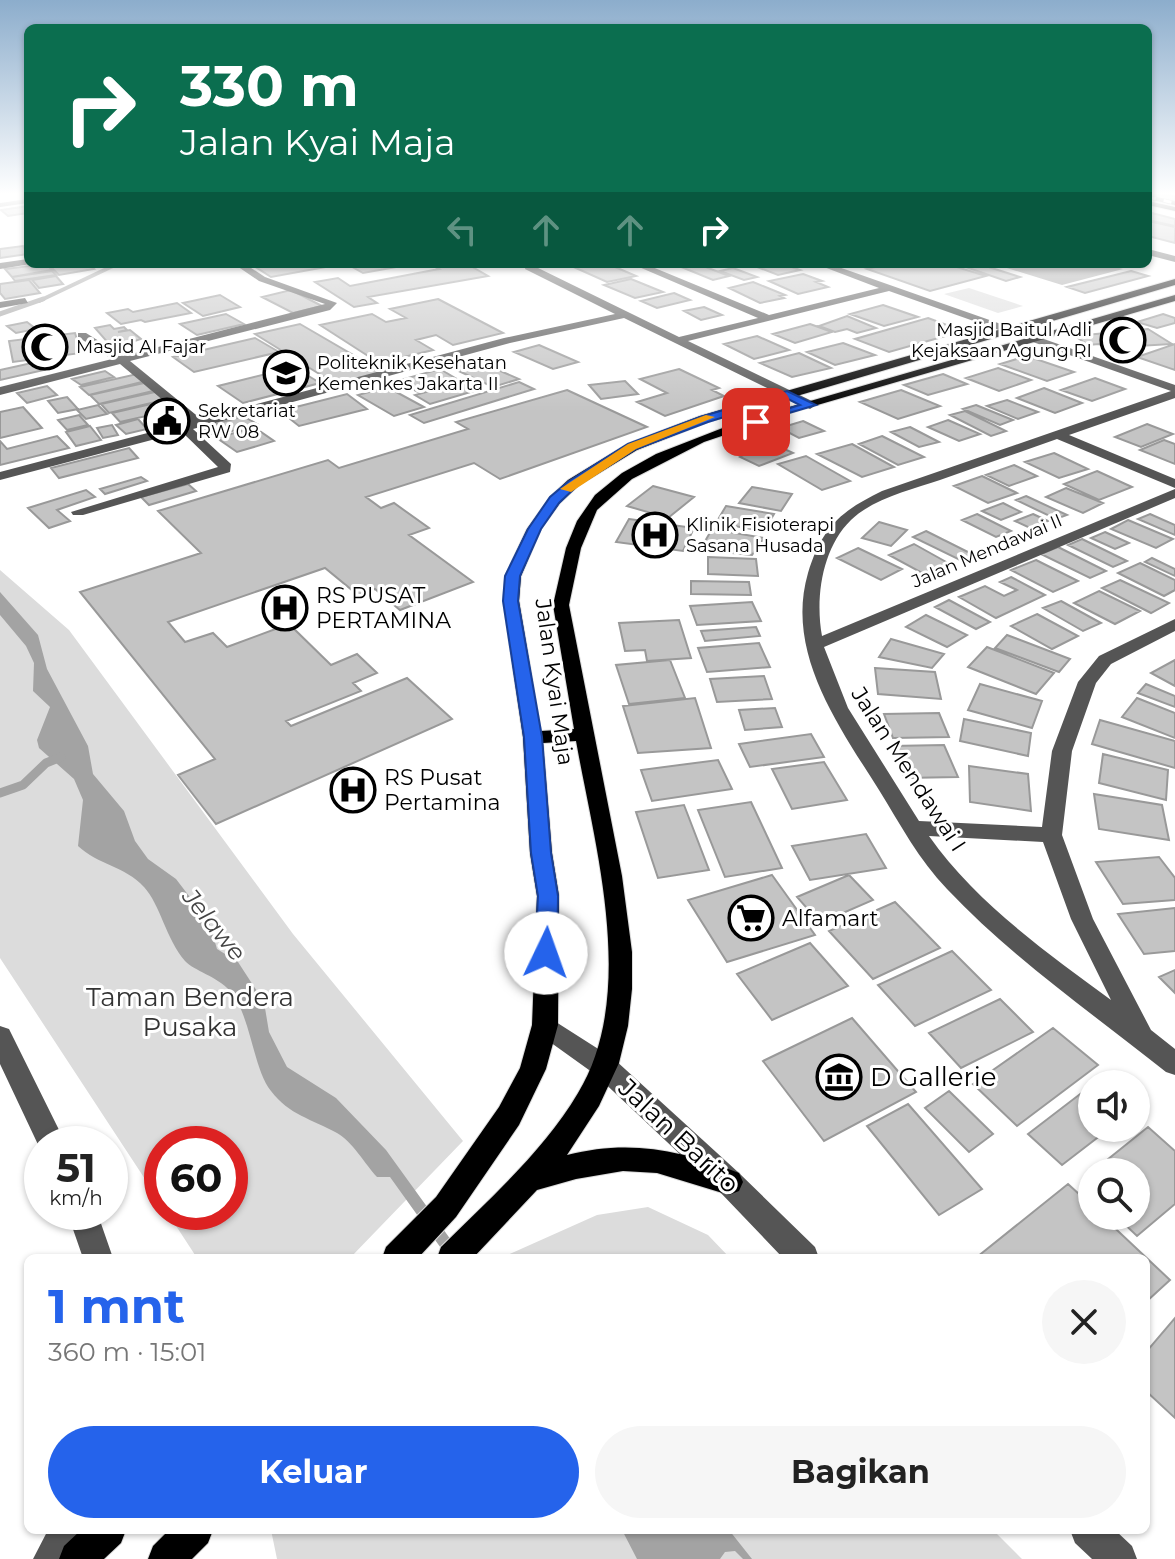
<!DOCTYPE html>
<html lang="id">
<head>
<meta charset="utf-8">
<style>
	:root { --surface:#fff; --page:#f6f6f6; --text:#222; --muted:#767676; --accent:#2563eb }
	body { margin:0; font-family:Montserrat,sans-serif; background:var(--page); color:var(--text); height:100vh; display:flex; flex-direction:column; font-size:30px; white-space:nowrap }
	* { box-sizing:border-box; margin:0 }
	p { font-size:26px; color:var(--muted) }
	.icon { flex:none; width:44px; height:44px; fill:none; stroke:currentColor; stroke-width:2; stroke-linecap:round; stroke-linejoin:round }
	.map { position:relative; flex:1; overflow:hidden }
	.details { position:absolute; left:24px; top:1254px; width:1126px; height:280px; display:flex; flex-direction:column; background:var(--surface); border-radius:12px; box-shadow:0 2px 6px #0004 }
	.details>* { flex:none }
	.banner { position:absolute; left:24px; top:24px; width:1128px; height:244px; border-radius:12px; box-shadow:0 2px 6px #0004; background:#0b6e4f; color:#fff; overflow:hidden }
	.controls { position:absolute; left:1078px; top:1070px; display:grid; gap:16px }
	.controls a { display:grid; place-items:center; width:72px; height:72px; border-radius:50%; background:var(--surface); box-shadow:0 2px 6px #0004; font-size:40px }
	.speed { position:absolute; left:24px; top:1126px; display:flex; gap:16px; font-size:40px; font-weight:700; text-align:center }
	.speed>* { display:grid; place-content:center; width:104px; height:104px; border-radius:50%; background:var(--surface); box-shadow:0 2px 6px #0004; line-height:1 }
	.speed small { font-size:20px; font-weight:400 }
	.speed .limit { border:12px solid #d22; background:#fff; color:#111 }
	.pin { position:absolute; display:grid; place-items:center; width:68px; height:68px; color:#fff; margin:-34px; border-radius:16px; box-shadow:0 4px 12px #0006 }
	.me { position:absolute; width:88px; margin:-44px; rotate:3deg; stroke-linejoin:round; filter:drop-shadow(0 0 6px #0008) }
	.turn { display:flex; align-items:center; gap:28px; height:168px; padding:0 24px; font-size:36px }
	.turn .icon { width:104px; height:104px; stroke-width:2.5 }
	.turn b { display:block; font-size:56px; line-height:68px }
	.lanes { display:flex; align-items:center; height:76px; padding:0 24px; background:#0003; justify-content:center; gap:40px; direction:ltr }
	.lanes .off { opacity:.35 }
	.round { display:grid; place-items:center; flex:none; width:84px; height:84px; border-radius:42px; background:var(--page) }
	.head { display:flex; align-items:center; justify-content:space-between; height:136px; padding:0 24px }
	h1 { font-size:48px; font-weight:700; line-height:60px; color:var(--accent) }
	.action { display:flex; gap:16px; margin-top:auto; padding:16px 24px }
	.action a { flex:1; height:92px; border-radius:48px; background:var(--accent); color:#fff; font-size:32px; font-weight:700; line-height:92px; text-align:center }
	.action a+a { background:var(--page); color:var(--text) }
	.map>svg:first-child { display:block }
	.green { fill:#dcdcdc }
	.water { fill:#a3a3a3 }
	.lines { fill:none; stroke-linecap:round; stroke-linejoin:round }
	.stream-far2 { stroke:#a3a3a3; stroke-width:4 }
	.stream-far1 { stroke:#a3a3a3; stroke-width:5 }
	.stream { stroke:#a3a3a3; stroke-width:9 }
	.building { fill:#c4c4c4; stroke:#999; stroke-width:2 }
	.major-casing { stroke:#dbdbdb; stroke-width:2 }
	.minor { fill:#555; fill-rule:evenodd }
	.major { fill:#000; fill-rule:evenodd }
	.rail-casing { stroke:#000; stroke-width:4 }
	.rail { stroke:#fff; stroke-width:3; stroke-dasharray:8; stroke-linecap:butt }
	.route { fill:#2563eb; stroke:#184099; stroke-width:2 }
	.slow { fill:#f59e0b }
	.labels { text-anchor:middle; stroke-width:6; stroke-linejoin:round; paint-order:stroke }
	.far-poi-label { font-size:18px; fill:#000; stroke:#fff; text-anchor:start }
	.far-street-label { font-size:18px; fill:#000; stroke:#fff }
	.poi-label { font-size:22px; fill:#000; stroke:#fff; text-anchor:start }
	.street-label { font-size:22px; fill:#000; stroke:#fff }
	.water-label { font-size:24px; font-style:italic; fill:#444; stroke:#fff }
	.near-park-label { font-size:26px; fill:#333; stroke:#fff }
	.near-poi-label { font-size:26px; fill:#000; stroke:#fff; text-anchor:start }
	.near-street-label { font-size:26px; fill:#000; stroke:#fff }
</style>
</head>
<body>
<div class="map">
<svg width="1175" height="1559" viewBox="0 0 1175 1559">
	<rect width="100%" height="100%" fill="#fff"/>
	<path class="green" d="M969 288 1023 306 998 313 944 294Z
		M0 570 69 630 293 934 463 1141 350 1258H197L167 1212H230V1144H162V1205L0 958Z
		M648 1207 708 1235 730 1258H501L597 1215Z
		M271 1530H993L1022 1559H277Z"/>
	<path class="water" d="M994 264H1105L1123 269 1062 285Z
		M0 592 38 635 47 669 88 746 93 774 124 811 135 841 148 859 176 879 209 922 217 949 238 962 264 1002 269 1032 287 1067 336 1098 386 1150 464 1258H448L390 1177H377C365 1164 352 1141 337 1133 312 1119 289 1115 271 1091 253 1069 251 1015 230 991 217 976 194 971 185 961 166 939 160 904 144 887 125 866 98 865 78 846L83 800 74 779 39 748 37 740 50 707 33 691 34 663 26 646 0 615Z
		M622 1530H729L752 1559H743L735 1551 725 1552 720 1559H637Z"/>
	<g class="lines">
		<path class="stream-far2" d="M39 301 117 264"/>
		<path class="stream-far1" d="M0 314 43 299"/>
		<path class="stream" d="M0 793 23 785 46 763 61 757"/>
	</g>
	<path class="building" d="M1148 193 1175 196V208L1148 202Z
		M28 206V213L8 216 1 210Z
		M1148 212 1175 219V226L1148 220Z
		M1148 221 1175 227V243L1148 236Z
		M23 246 28 254 0 258V249Z
		M46 264 52 270 12 277 5 269Z
		M48 264H88L94 269 59 275Z
		M251 264H342L271 277Z
		M353 264H413L363 273 349 265Z
		M429 264H467L488 276 368 297 377 303 354 307 315 282 338 278 350 286 439 269Z
		M567 264H608L636 276 607 282Z
		M674 264H712L703 266 729 276 713 280Z
		M783 264 800 270 778 275 760 268Z
		M888 264H947L986 276 930 291 867 269Z
		M957 264H979L1020 277 1006 281Z
		M733 268 757 277 744 280 720 271Z
		M52 271 56 275 15 281 12 277Z
		M1131 271 1148 276 1085 293 1067 287Z
		M803 274 822 281 816 282 828 287 798 294 769 281Z
		M56 276 63 284 39 288 32 280Z
		M631 279 663 292 635 298 604 285Z
		M29 280 40 293 5 299 0 293V284Z
		M753 282 785 295 780 296 784 298 760 303 729 288Z
		M291 290 322 306 293 313 262 297Z
		M674 293 690 300 657 308 641 301Z
		M220 295 240 307 203 316 183 303Z
		M438 299 503 333 453 345 436 335 416 340 433 350 379 363 320 325 372 314 386 322 406 318 390 309Z
		M177 303 191 313 145 322 141 320 121 324 107 313 128 309 133 312Z
		M883 305 918 317 884 326 850 314Z
		M704 307 722 315 701 320 684 311Z
		M226 314 244 324 197 335 180 324Z
		M1163 314 1175 318V323L1157 328 1137 322Z
		M847 316 876 328 857 333 847 329 835 332 819 326Z
		M928 318 963 331 889 352 855 339Z
		M27 322 36 329 16 333 7 326Z
		M300 324 384 373 337 385 255 334Z
		M810 324 832 332 795 343 773 334Z
		M110 325 114 329 124 327 127 330 118 332 130 330 141 339 117 347 109 344 95 328Z
		M1148 329 1172 344 1105 348 1099 344 1088 345 1075 336Z
		M75 333 81 353 13 362 9 341Z
		M757 336 789 350 754 359 724 344Z
		M255 338 279 352 194 372 173 357Z
		M843 343 875 355 835 365 807 352Z
		M1175 344V370L1137 357Z
		M539 345 578 362 553 369 514 352Z
		M799 353 831 368 792 377 760 363Z
		M1027 356 1074 372 1047 381 1000 364Z
		M477 361 519 379 493 387 452 368Z
		M36 362 44 370 0 380V370Z
		M294 367 320 383 243 403 218 386Z
		M998 368 1031 380 999 391 966 378Z
		M440 369 460 381 418 392 397 381Z
		M679 369 719 388 712 390 724 396 665 416 637 402 667 393 640 379Z
		M105 371 114 377 81 385 72 379Z
		M137 374 146 381 89 395 80 387Z
		M943 374 967 384 928 395 904 385Z
		M1095 378 1125 389 1092 401 1061 390Z
		M466 381 481 389 430 404 415 395Z
		M625 381 638 394 601 399 589 385Z
		M519 382 534 389 424 423 410 415Z
		M144 383 153 391 99 404 90 395Z
		M47 386 57 395 27 403 17 393Z
		M387 387 424 407 394 416 358 395Z
		M1044 388 1082 403 1055 413 1017 398Z
		M567 390 647 427 500 479 474 463 366 497 381 508 394 503 429 528 409 535 473 582 400 610 375 589 358 595 325 568 168 622 185 642 213 633 227 647 289 624 331 665 357 654 377 673 353 683 361 691 286 721 291 726 407 678 452 719 216 824 178 775 215 759 80 592 201 553 158 511 328 460 339 468 468 429 456 422Z
		M901 390 940 406 898 419 860 402Z
		M155 392 164 400 109 413 101 404Z
		M347 394 367 409 299 426 280 411Z
		M67 397 78 409 58 413 48 401Z
		M1007 400 1038 412 1018 419 987 406Z
		M164 401 173 410 120 422 112 413Z
		M98 405 107 414 86 419 77 410Z
		M976 405 1013 420 1000 425 963 409Z
		M23 407 42 428 0 438V412Z
		M965 411 1006 431 991 436 950 415Z
		M79 415 88 425 67 430 58 420Z
		M173 415 183 422 161 428 152 420Z
		M243 416 257 424 215 436 202 428Z
		M138 419 147 429 126 434 116 425Z
		M948 420 980 434 959 441 928 427Z
		M803 421 824 431 799 438 780 428Z
		M1147 424 1173 434 1141 447 1115 437Z
		M112 425 118 435 103 438 97 428Z
		M90 426 101 440 76 446 66 432Z
		M254 427 274 441 237 452 217 438Z
		M910 427 939 442 919 447 891 432Z
		M57 436 69 448 0 465V441L7 449Z
		M882 436 924 457 898 465 859 444Z
		M751 438 771 447 776 445 793 453 759 466 740 457 745 454 730 446Z
		M1164 440 1175 444V464L1140 450Z
		M852 444 894 467 862 477 817 454Z
		M129 448 138 458 59 478 51 468Z
		M1054 453 1088 469 1059 478 1025 462Z
		M806 456 850 481 822 490 778 464Z
		M1014 465 1037 476 1009 486 986 475Z
		M1097 471 1132 487 1099 500 1064 484Z
		M982 476 1017 493 988 503 954 486Z
		M141 477 147 481 105 494 100 489Z
		M188 484 196 491 149 505 141 497Z
		M653 486 694 497 668 518 627 506Z
		M752 487 792 494 781 511 739 503Z
		M1066 488 1103 503 1083 513 1046 497Z
		M86 490 95 497 57 510 70 521 49 528 28 508Z
		M1026 496 1067 515 1056 519 1016 500Z
		M1003 503 1021 512 1001 520 982 511Z
		M726 506 774 514 764 531 716 523Z
		M977 514 1011 531 996 537 962 520Z
		M1033 514 1048 521 1030 528 1015 521Z
		M1150 514 1175 525V535L1138 519Z
		M629 519 694 528 683 551 616 542Z
		M1128 520 1173 539 1156 548 1111 529Z
		M879 522 907 530 891 546 862 538Z
		M712 529 764 538 752 555 700 550Z
		M926 531 972 554 960 560 913 537Z
		M1105 532 1129 543 1115 549 1091 538Z
		M1082 539 1127 561 1113 567 1068 545Z
		M914 544 948 563 922 573 889 555Z
		M1058 547 1106 571 1090 578 1041 554Z
		M858 548 902 569 881 580 837 558Z
		M708 557 756 559 758 576 708 574Z
		M1152 558 1175 569V576L1145 562Z
		M1036 560 1078 581 1053 592 1011 570Z
		M1140 563 1175 580V590L1164 596 1118 573Z
		M1011 577 1045 595 996 618 959 597 985 586 1004 596 1017 590 1000 582Z
		M1120 580 1169 603 1151 613 1102 588Z
		M691 581 749 582 751 595 691 594Z
		M1099 591 1140 611 1115 624 1074 603Z
		M949 600 990 622 976 629 935 607Z
		M1061 601 1101 623 1083 631 1043 608Z
		M752 602 761 621 697 625 690 606Z
		M1037 614 1078 636 1052 649 1011 626Z
		M926 615 967 635 947 647 906 627Z
		M679 620 691 658 647 661 645 650 625 651 619 623Z
		M756 627 760 636 705 641 701 631Z
		M1007 635 1070 659 1059 672 995 648Z
		M891 639 944 654 932 668 879 657Z
		M759 643 770 667 707 672 698 648Z
		M987 647 1054 673 1036 694 968 667Z
		M670 660 685 698 629 704 616 665Z
		M1175 660V686L1151 673Z
		M875 668 935 672 941 699 878 694Z
		M764 676 772 699 717 702 710 679Z
		M980 684 1042 701 1032 728 968 710Z
		M1146 684 1175 696V707L1138 693Z
		M695 698 711 748 638 753 623 706Z
		M1137 698 1175 713V738L1122 717Z
		M775 708 782 727 745 730 739 710Z
		M939 713 949 737 893 738 884 714Z
		M964 719 1031 733 1028 756 960 741Z
		M1100 720 1175 741V768L1092 744Z
		M811 734 824 757 750 767 739 744Z
		M944 745 958 777 904 778 892 746Z
		M1103 754 1168 770 1166 800 1099 783Z
		M718 760 732 789 652 801 641 770Z
		M824 762 847 800 792 809 772 769Z
		M969 766 1028 774 1031 811 970 802Z
		M1094 794 1162 805 1169 840 1099 829Z
		M751 802 782 868 725 877 698 810Z
		M684 805 709 870 658 878 636 812Z
		M866 834 886 868 810 880 792 846Z
		M1159 857 1175 878V900L1123 904 1096 862Z
		M772 875 815 935 727 962 688 900Z
		M849 875 873 900 820 923 797 897Z
		M895 902 940 948 873 979 829 931Z
		M1175 908V951L1144 954 1118 914Z
		M810 943 848 986 772 1020 737 974Z
		M952 951 991 990 915 1026 878 985Z
		M1175 970V993L1159 977Z
		M1000 999 1033 1032 961 1068 929 1033Z
		M852 1018 916 1092 824 1141 763 1061Z
		M1053 1028 1098 1065 1017 1126 973 1084Z
		M1088 1088 1092 1092V1128H1110L1062 1165 1028 1134Z
		M949 1091 993 1134 969 1152 925 1108Z
		M908 1104 982 1189 939 1215 867 1126Z
		M1148 1127 1175 1151V1204L1137 1236 1116 1216H1136V1172H1092Z
		M1068 1184 1092 1206V1216H1102L1170 1280 1146 1302V1258L977 1257Z
		M1175 1318V1418L1146 1391V1352Z"/>
	<g class="lines">
		<g class="major-casing">
			<path id="major" d="M1148 201 1175 207V211L1148 205Z
				M1175 279V285L708 422 637 450 578 486 560 503 541 529 521 576 519 601 541 731 574 729 553 605 566 548 577 521 595 495 622 473 656 454 738 422 1175 295V301L790 413 704 442 632 479 597 510 581 548 569 605 622 876 632 952V989L628 1026 619 1063 599 1106 567 1155C629 1139 681 1150 739 1173L743 1182 739 1191 729 1195 657 1173 623 1171 576 1179 537 1190 473 1258H437L441 1247C489 1199 543 1152 578 1093 638 994 595 847 576 741L543 743 552 853 559 896 558 1025 546 1069 519 1125 456 1217 418 1258H382L386 1247 436 1197 499 1107 520 1068 532 1025 537 896 530 853 523 737 503 601 505 576 527 529 550 497 568 480 627 444 700 416Z
				M81 1530H126L121 1543 104 1559H59L64 1546Z
				M169 1530H213L208 1543 192 1559H148L153 1546Z"/>
		</g>
		<path class="minor" d="M28 199V203L0 207V203Z
			M1148 249 1175 256V262L1148 255Z
			M28 259 31 264 0 269V263Z
			M234 264H245L265 277 337 303 330 310 130 361 201 419 504 338 615 314 525 269 526 264H536L534 266 679 337 758 318 632 264H645L769 315 879 288 816 264H830L1175 385V398L1069 435 1175 479V488L1057 439C1018 453 979 466 940 480 911 490 874 498 851 520 822 548 815 598 822 636L1175 489V498L824 647 848 708 919 821 1042 827 1052 751 1078 682 1099 656 1175 619V631L1111 664 1096 683 1072 751 1062 835 1093 919 1151 1030 1175 1049V1075L1166 1072C1092 1013 1012 958 947 889 919 860 900 824 879 790 838 725 785 652 808 573 822 527 841 511 882 491L1171 391 889 291 688 341 814 402 816 405 810 409 624 318 510 343 193 429 231 464 230 472 83 515H73L71 512 218 467 182 432 0 480V472L189 422 120 364 0 395V387L112 359 78 337V333H86L123 356 325 304 259 281ZM929 836 1043 842 1071 919 1111 1000C1046 952 976 903 929 836Z
			M25 298 28 303 0 308V302Z
			M545 1015 614 1059 739 1173 815 1247 819 1258H783L719 1191 596 1075 536 1032 532 1025 536 1018Z
			M0 1026 9 1029 66 1144H42V1153L0 1064Z
			M67 1212H97L113 1258H83Z
			M48 1530H87L72 1559H33Z
			M1070 1530H1115L1132 1546 1137 1559H1092L1075 1543Z"/>
		<use href="#major" class="major"/>
		<g class="rail-casing">
			<path id="rail" d="M1148 197 1175 203"/>
		</g>
		<use href="#rail" class="rail"/>
	</g>
	<linearGradient id="sky" x2="0" y2="1"><stop stop-color="#8cadcc"/><stop offset="0.47" stop-color="#fff"/><stop offset="1" stop-color="#fff" stop-opacity="0"/></linearGradient>
	<rect width="1175" height="412" fill="url(#sky)"/>
	<path class="route" d="M787 391 816 405 752 424V419L800 405 786 398 708 422 636 449 577 486 559 503 541 529 520 576 518 601 542 737 551 853 558 896 557 953 553 959 546 962 538 959 535 953 538 896 531 853 524 737 503 601 505 576 528 529 550 497 569 481 628 444 700 417Z"/>
	<path class="slow" d="M706 415 715 417 636 449 571 492 560 489 628 444Z"/>
	<defs>
		<g id="mosque-ring" transform="scale(2.3)"><circle r="9.5" fill="#fff" stroke="#000" stroke-width="1.5"/><path d="M3.5-4.9A6 6 0 1 0 3.5 4.9A5 5 0 1 1 3.5-4.9Z" fill="#000"/></g>
		<g id="university-ring" transform="scale(2.3)"><circle r="9.5" fill="#fff" stroke="#000" stroke-width="1.5"/><path d="M0-5L7-2L0 1L-7-2ZM-4 1L0 2.5L4 1V4Q0 6-4 4Z" fill="#000"/></g>
		<g id="civic-ring" transform="scale(2.3)"><circle r="9.5" fill="#fff" stroke="#000" stroke-width="1.5"/><path d="M-.6-6.5H3V-4.5H.6V-3L4-1V1h2V6H-6V1h2V-1L-.6-3ZM-1.2 2.5V6h2.4V2.5Z" fill="#000"/></g>
		<g id="hospital-ring" transform="scale(2.3)"><circle r="9.5" fill="#fff" stroke="#000" stroke-width="1.5"/><path d="M-5-5h3v3.5h4V-5h3V5h-3V1.5h-4V5h-3Z" fill="#000"/></g>
		<g id="supermarket-ring" transform="scale(2.3)"><circle r="9.5" fill="#fff" stroke="#000" stroke-width="1.5"/><path d="M-6-5.5h2.5l.6 2H6L4.5 2H-2.5L-4.4-4H-6ZM-1.5 3.2a1.3 1.3 0 1 0 .1 0ZM3 3.2a1.3 1.3 0 1 0 .1 0Z" fill="#000"/></g>
		<g id="museum-ring" transform="scale(2.3)"><circle r="9.5" fill="#fff" stroke="#000" stroke-width="1.5"/><path d="M0-6L6-3V-2H-6V-3ZM-5-1h2V3h-2ZM-1-1h2V3h-2ZM3-1h2V3H3ZM-6 4H6V6H-6Z" fill="#000"/></g>
	</defs>
	<g fill-rule="evenodd">
		<use href="#mosque-ring" x="1123" y="340"/>
		<use href="#mosque-ring" x="45" y="347"/>
		<use href="#university-ring" x="286" y="373"/>
		<use href="#civic-ring" x="167" y="421"/>
		<use href="#hospital-ring" x="655" y="535"/>
		<use href="#hospital-ring" x="285" y="608"/>
		<use href="#hospital-ring" x="353" y="790"/>
		<use href="#supermarket-ring" x="751" y="918"/>
		<use href="#museum-ring" x="839" y="1077"/>
	</g>
	<g class="labels">
		<g class="far-poi-label">
			<text x="1092" y="336" text-anchor="end">Masjid Baitul Adli<tspan x="1092" dy="21">Kejaksaan Agung RI</tspan></text>
			<text x="76" y="353">Masjid Al Fajar</text>
			<text x="317" y="369">Politeknik Kesehatan<tspan x="317" dy="21">Kemenkes Jakarta II</tspan></text>
			<text x="198" y="417">Sekretariat<tspan x="198" dy="21">RW 08</tspan></text>
			<text x="686" y="531">Klinik Fisioterapi<tspan x="686" dy="21">Sasana Husada</tspan></text>
		</g>
		<g class="far-street-label">
			<text transform="translate(987 551) rotate(-23)" y="6">Jalan Mendawai II</text>
		</g>
		<g class="poi-label">
			<text x="316" y="603">RS PUSAT<tspan x="316" dy="25">PERTAMINA</tspan></text>
			<text x="384" y="785">RS Pusat<tspan x="384" dy="25">Pertamina</tspan></text>
			<text x="782" y="926">Alfamart</text>
		</g>
		<g class="street-label">
			<text transform="translate(555 682) rotate(82)" y="8">Jalan Kyai Maja</text>
			<text transform="translate(909 769) rotate(57)" y="8">Jalan Mendawai I</text>
		</g>
		<g class="water-label">
			<text transform="translate(214 925) rotate(51)" y="8">Jelawe</text>
		</g>
		<g class="near-park-label">
			<text x="190" y="1006">Taman Bendera<tspan x="190" dy="30">Pusaka</tspan></text>
		</g>
		<g class="near-poi-label">
			<text x="870" y="1086">D Gallerie</text>
		</g>
		<g class="near-street-label">
			<text transform="translate(679 1136) rotate(43)" y="9">Jalan Barito</text>
		</g>
	</g>
</svg>
<div class="controls">
<a><svg class="icon" aria-label="sound" viewBox="0 0 24 24"><path d="M4 9h4l5-4v14l-5-4H4zM17 9q2 3 0 6"/></svg></a>
<a><svg class="icon" aria-label="search" viewBox="0 0 24 24"><circle cx="10" cy="10" r="6"/><path d="M15 15l6 6"/></svg></a>
</div>
<div class="speed"><div>51<small>km/h</small></div><div class="limit">60</div></div>
<div class="pin" style="left:756px;top:422px;background:#d93025"><svg class="icon" aria-label="arrive" viewBox="0 0 24 24"><path d="M6 21V4h12l-3 4 3 4H6"/></svg></div>
<svg class="me" style="left:546px;top:953px" viewBox="-20 -20 40 40"><circle r="19" fill="#fff"/><path d="M0-13L10 11 0 6-10 11z" fill="#2563eb"/></svg>
<div class="banner">
<div class="turn"><svg class="icon" aria-label="right" viewBox="0 0 24 24"><path d="M7 20v-9h11M14 6l5 5-5 5"/></svg><div><b>330 m</b>Jalan Kyai Maja</div></div>
<div class="lanes"><svg class="icon off" aria-label="left" viewBox="0 0 24 24"><path d="M17 20v-9H6M10 6l-5 5 5 5"/></svg><svg class="icon off" aria-label="ahead" viewBox="0 0 24 24"><path d="M12 20V5M6 11l6-6 6 6"/></svg><svg class="icon off" aria-label="ahead" viewBox="0 0 24 24"><path d="M12 20V5M6 11l6-6 6 6"/></svg><svg class="icon" aria-label="right" viewBox="0 0 24 24"><path d="M7 20v-9h11M14 6l5 5-5 5"/></svg></div>
</div>
<section class="details">
<div class="head"><div><h1>1 mnt</h1><p>360 m · 15:01</p></div><a class="round"><svg class="icon" aria-label="close" viewBox="0 0 24 24"><path d="M6 6l12 12M18 6L6 18"/></svg></a></div>
<div class="action"><a>Keluar</a><a>Bagikan</a></div>
</section>
</div>
</body>
</html>
